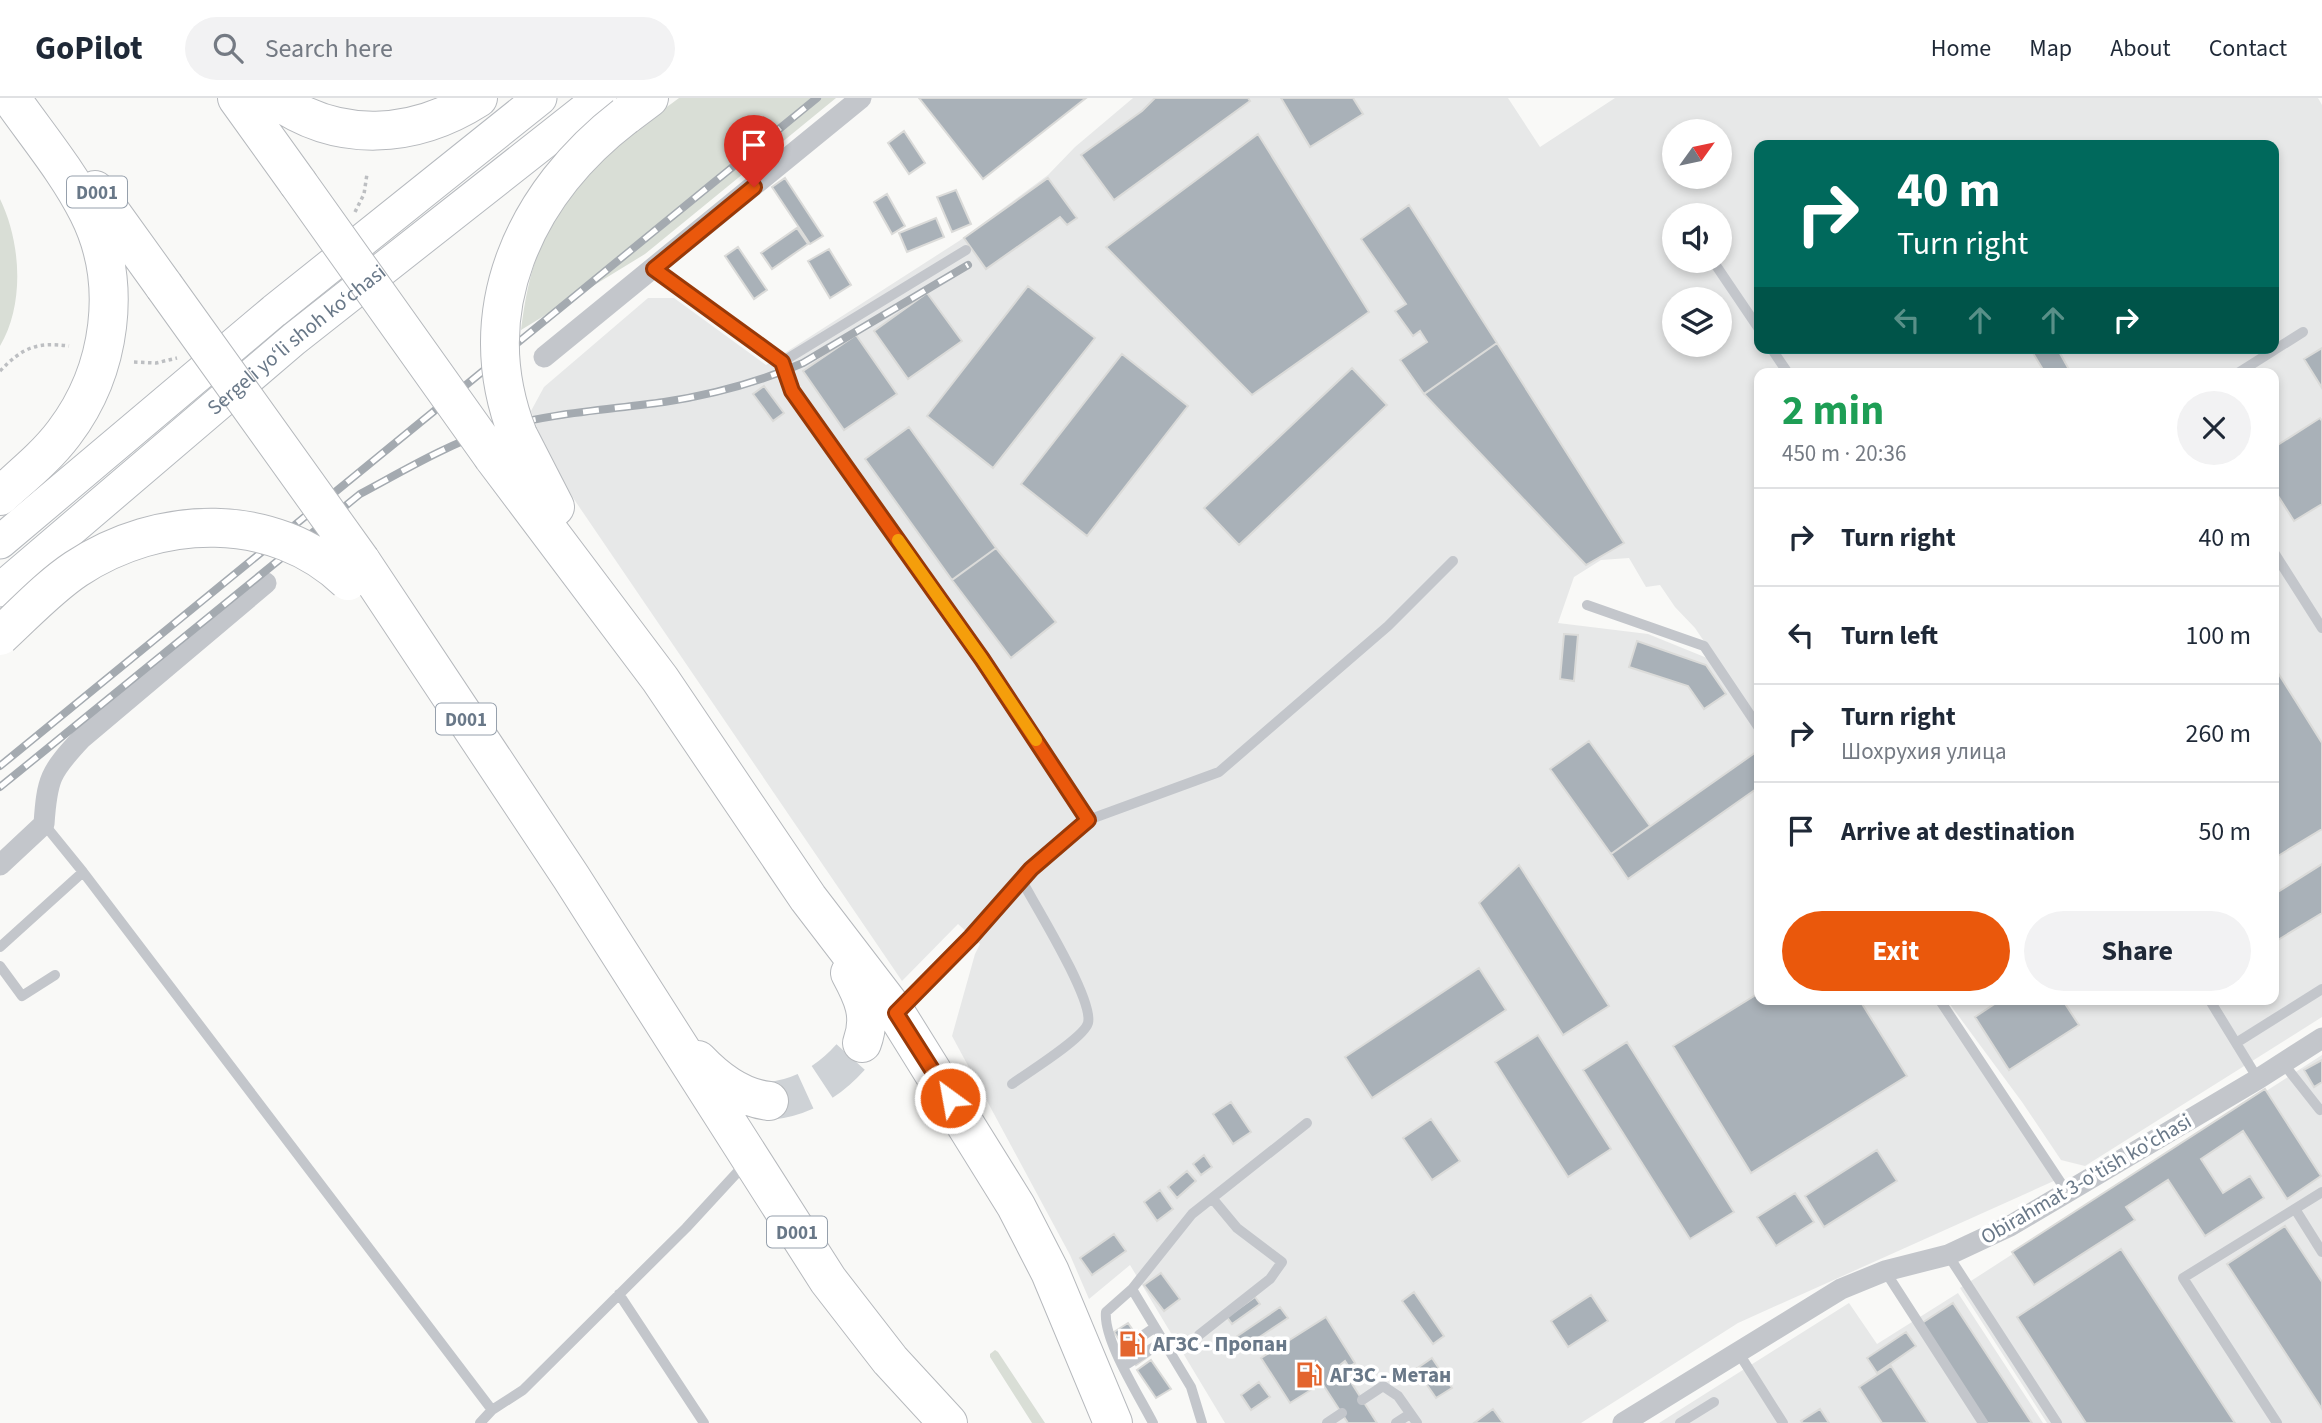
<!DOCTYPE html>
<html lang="en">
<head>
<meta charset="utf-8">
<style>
	:root { --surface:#fff; --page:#f2f2f3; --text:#1f2937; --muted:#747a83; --line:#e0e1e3; --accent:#ea580c }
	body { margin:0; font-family:"Source Sans 3",sans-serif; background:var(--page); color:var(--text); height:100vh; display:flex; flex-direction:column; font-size:26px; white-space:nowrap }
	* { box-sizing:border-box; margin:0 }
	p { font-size:23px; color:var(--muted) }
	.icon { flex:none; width:38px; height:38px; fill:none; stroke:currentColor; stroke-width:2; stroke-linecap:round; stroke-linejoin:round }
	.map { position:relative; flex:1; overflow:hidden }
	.side { position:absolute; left:1754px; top:270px; width:525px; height:637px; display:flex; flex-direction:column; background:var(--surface); border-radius:14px; box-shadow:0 4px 10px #0003 }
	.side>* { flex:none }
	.hud { position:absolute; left:1754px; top:42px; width:525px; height:214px; border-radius:14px; box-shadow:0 4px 10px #0003; background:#00695c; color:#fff; overflow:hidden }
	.needle { width:46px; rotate:57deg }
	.buttons { position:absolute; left:1662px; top:21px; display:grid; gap:14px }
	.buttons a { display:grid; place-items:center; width:70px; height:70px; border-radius:50%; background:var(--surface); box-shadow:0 4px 10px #0003; font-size:35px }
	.pin { position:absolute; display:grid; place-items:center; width:60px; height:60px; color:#fff; margin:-72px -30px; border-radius:50% 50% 50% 0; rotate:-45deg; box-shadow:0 0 7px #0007 }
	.pin .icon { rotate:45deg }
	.me { position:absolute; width:77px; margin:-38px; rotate:328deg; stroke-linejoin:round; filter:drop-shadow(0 0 5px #0008) }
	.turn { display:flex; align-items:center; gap:24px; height:147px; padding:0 28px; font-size:32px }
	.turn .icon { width:91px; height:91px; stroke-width:2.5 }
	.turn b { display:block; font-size:49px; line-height:60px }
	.lanes { display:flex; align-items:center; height:66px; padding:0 28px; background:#0003; justify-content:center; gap:35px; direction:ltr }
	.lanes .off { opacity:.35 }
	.round { display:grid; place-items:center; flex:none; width:74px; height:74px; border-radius:37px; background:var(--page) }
	.summary { display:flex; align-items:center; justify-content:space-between; height:119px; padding:0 28px }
	h1 { font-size:42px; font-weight:700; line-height:52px; color:#1e9e55 }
	.primary-button { display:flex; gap:14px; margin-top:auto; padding:14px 28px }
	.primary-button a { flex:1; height:80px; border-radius:42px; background:var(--accent); color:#fff; font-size:28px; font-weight:700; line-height:80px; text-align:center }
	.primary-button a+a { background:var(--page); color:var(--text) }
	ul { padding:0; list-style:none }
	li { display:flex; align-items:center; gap:21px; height:98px; padding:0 28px; border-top:2px solid var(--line) }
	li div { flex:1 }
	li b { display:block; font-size:26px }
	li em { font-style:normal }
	header { display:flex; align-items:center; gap:42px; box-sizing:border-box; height:98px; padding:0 35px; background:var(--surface); border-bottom:2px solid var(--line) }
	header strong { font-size:33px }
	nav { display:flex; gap:38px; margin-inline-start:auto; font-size:24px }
	.search { width:490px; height:63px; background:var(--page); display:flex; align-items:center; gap:18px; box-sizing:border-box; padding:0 24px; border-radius:38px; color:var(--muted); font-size:26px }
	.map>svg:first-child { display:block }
	.built { fill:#e7e8e8; fill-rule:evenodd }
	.green { fill:#d9ded6 }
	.building { fill:#a9b1b8; stroke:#dbdbd9; stroke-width:2 }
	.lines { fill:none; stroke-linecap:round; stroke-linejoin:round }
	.highway-tunnel { stroke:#ced2d6; stroke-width:38; stroke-dasharray:38 19; stroke-linecap:butt }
	.primary-casing { stroke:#b6babf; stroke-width:35 }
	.highway-casing { stroke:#b6b9bd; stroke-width:40 }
	.path { stroke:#bdbfc2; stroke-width:3.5; stroke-dasharray:3.5 3.5; stroke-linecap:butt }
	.lane { stroke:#c3c6cb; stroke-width:10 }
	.street { stroke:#c3c6cb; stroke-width:21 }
	.primary { stroke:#fff; stroke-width:33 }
	.highway { stroke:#fff; stroke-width:38 }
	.rail-casing { stroke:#a4aab0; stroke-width:8 }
	.rail { stroke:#fff; stroke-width:5; stroke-dasharray:16; stroke-linecap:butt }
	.highway-bridge-casing { stroke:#b6b9bd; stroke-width:40; stroke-linecap:butt }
	.highway-bridge { stroke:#fff; stroke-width:38 }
	.route-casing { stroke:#983908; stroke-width:18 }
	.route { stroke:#ea580c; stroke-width:12 }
	.slow { stroke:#f59e0b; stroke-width:12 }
	.labels { text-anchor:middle; stroke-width:7; stroke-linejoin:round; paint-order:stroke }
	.shield { fill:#fff; stroke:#96a0ac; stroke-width:2 }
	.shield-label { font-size:19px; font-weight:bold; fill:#697888 }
	.street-label { font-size:21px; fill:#697888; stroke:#fff }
	.poi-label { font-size:21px; font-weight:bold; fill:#697888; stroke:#fff; text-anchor:start }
</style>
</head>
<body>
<header>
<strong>GoPilot</strong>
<div class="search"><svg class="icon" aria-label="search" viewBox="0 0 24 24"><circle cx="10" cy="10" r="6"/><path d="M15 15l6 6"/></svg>Search here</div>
<nav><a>Home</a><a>Map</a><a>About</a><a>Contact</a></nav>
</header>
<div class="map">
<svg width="2322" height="1325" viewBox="0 0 2322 1325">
	<rect width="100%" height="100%" fill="#f9f9f7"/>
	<path class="built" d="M1133 0H1508L1540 49 1615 0H2318L2322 7V919L2085 1068 2061 1062 2022 1004 1946 901H2273V275H1759V625L1695 530 1675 509 1660 487 1646 489 1629 460 1601 462 1574 479 1558 525 1648 536 1707 560 1759 638V901H1934L2056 1082 1738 1225 1581 1325H1225L1130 1167 1089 1201 1070 1157 952 938 975 856 980 846 958 826 902 883 550 366 531 313 544 289 648 200H674L766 267 959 143 1048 77 1075 49ZM1675 33H1720V79H1675ZM1759 47H2273V250H1759ZM1675 117H1720V163H1675ZM1675 201H1720V247H1675Z
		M2322 957V1325H2047L1960 1190Z
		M1958 1195 2043 1325H1659L1849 1205 1877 1246Z"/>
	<path class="green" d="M679 0H836L645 156 521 232C531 149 554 106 614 49 633 30 658 16 679 0Z
		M0 101C21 144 25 206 0 248Z
		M995 1252 998 1254 1045 1325H1032L990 1259V1256Z"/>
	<path class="building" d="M919 0H1086L983 81Z
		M1155 0H1248L1250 3 1114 102 1081 57 1142 13Z
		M1281 0H1353L1363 16 1310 49Z
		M904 33 925 65 909 76 888 45Z
		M1258 36 1369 214 1252 297 1106 149Z
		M785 80 823 138 810 146 772 89Z
		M1048 80 1077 120 1067 127 1060 119 986 171 964 140Z
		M956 92 971 126 952 134 937 99Z
		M887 96 905 128 892 136 874 104Z
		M1409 107 1497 245 1424 296 1400 262 1427 244 1420 233 1413 238 1395 213 1406 206 1361 141Z
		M936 120 944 139 907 154 899 135Z
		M797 130 808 146 772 171 761 155Z
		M738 149 767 192 754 201 725 158Z
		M829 151 851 187 830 200 808 163Z
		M1028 188 1095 240 993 370 927 318Z
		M927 195 962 243 908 281 874 233Z
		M856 237 897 296 844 332 803 273Z
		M1497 245 1624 445 1586 467 1424 296Z
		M2030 250H2057L2071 275H2045Z
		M2322 250V290L2304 261Z
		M1122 256 1188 308 1087 438 1021 386Z
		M1352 270 1387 307 1239 447 1204 410Z
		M764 288 784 315 773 323 753 296Z
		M2320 320 2322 323V406L2294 423 2273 390V350Z
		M909 329 996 450 952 482 865 361Z
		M996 450 1056 524 1011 560 952 482Z
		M1564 536 1578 537 1574 583 1560 581Z
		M1637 543 1706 567 1726 596 1704 611 1688 588 1629 569Z
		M2273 567 2322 645V731L2273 761Z
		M1589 643 1650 728 1611 756 1550 671Z
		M1759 652V689L1628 781 1611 756Z
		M2322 766V815L2273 845V797Z
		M1519 767 1609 908 1563 937 1479 805Z
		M1479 870 1506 912 1372 1000 1345 959Z
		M1759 895V901H1859L1907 978 1751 1075 1673 948Z
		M2002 901H2062L2079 927 2009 972 1975 919Z
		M1538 937 1611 1051 1568 1079 1495 964Z
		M1627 944 1734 1114 1690 1141 1583 972Z
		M2322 962V984L2314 989 2304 972Z
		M2265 991 2321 1078 2287 1101 2243 1033 2201 1061 2223 1095 2250 1078 2264 1100 2205 1138 2168 1082 2126 1109 2135 1122 2034 1187 2012 1154Z
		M1231 1004 1251 1034 1233 1046 1213 1016Z
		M1431 1021 1460 1063 1432 1082 1403 1040Z
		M1877 1052 1897 1083 1824 1129 1805 1098Z
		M1204 1057 1212 1069 1201 1077 1193 1066Z
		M1187 1073 1196 1083 1177 1100 1168 1089Z
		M1160 1092 1173 1111 1157 1123 1144 1104Z
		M1795 1095 1814 1124 1776 1148 1757 1119Z
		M2285 1128 2322 1184V1311L2227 1166Z
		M1114 1136 1126 1153 1092 1177 1080 1160Z
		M2121 1151 2235 1325H2086L2017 1219Z
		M1161 1175 1180 1201 1164 1213 1144 1187Z
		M1414 1194 1444 1238 1433 1246 1402 1203Z
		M1591 1197 1608 1223 1568 1249 1551 1223Z
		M1255 1199 1260 1206 1232 1226 1227 1219Z
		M1953 1205 2032 1325H1987L1922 1225Z
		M1280 1209 1288 1220 1243 1250 1236 1239Z
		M1326 1219 1355 1265 1349 1269 1345 1263 1340 1267 1377 1325H1348L1322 1285 1290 1305 1261 1260Z
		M1128 1225 1150 1257 1136 1267 1114 1234Z
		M1906 1234 1916 1248 1877 1275 1867 1260Z
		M1432 1260 1452 1290 1436 1300 1416 1271Z
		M1151 1262 1171 1291 1156 1300 1137 1272Z
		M1891 1268 1928 1325H1882L1859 1289Z
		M1259 1284 1270 1299 1251 1312 1241 1297Z
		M1493 1311 1503 1325H1474Z
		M1820 1311 1829 1325H1803L1801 1323Z"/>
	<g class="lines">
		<path class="highway-tunnel" d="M769 1003C809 999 839 976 862 945"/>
		<g class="primary-casing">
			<g id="primary">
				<path d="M0 444 274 213 540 0"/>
				<path id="s1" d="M0 492 294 241 600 0"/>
			</g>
		</g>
		<g class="highway-casing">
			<path id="highway" d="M237 0 298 85
				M274 0C338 46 414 41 478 0
				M625 18 649 0
				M95 92 164 188
				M518 337 555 409
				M493 359 660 581 808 800 896 915 1016 1108 1050 1174 1113 1325
				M0 398C22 378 46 359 64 335 111 273 124 185 88 114 68 74 37 37 11 0
				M361 463 571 779 828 1182 890 1262 948 1325
				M850 875C863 899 872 918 862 945
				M698 962C717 982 742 1000 769 1003"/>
		</g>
		<path class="path" d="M355 114 364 96 367 76
			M134 264 156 265 177 260
			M0 273C23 249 37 244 69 248"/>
		<path class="lane" d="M1713 163 1759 231
			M654 171 782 264 792 293 982 561 1088 722
			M1771 250 1788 275
			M782 264 966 152
			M2238 275 2303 234
			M2273 453 2322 530
			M1587 507 1704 548 1759 630
			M44 726 83 774 492 1312
			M0 849 83 774
			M0 868 22 898 55 877
			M1939 901 2067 1094
			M2209 901 2258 981
			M900 911 971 839 1031 771 1088 722 1219 674 1388 528 1453 463
			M2236 945 2322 891
			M2283 965 2320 1012 2322 1011
			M1012 986C1027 975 1084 940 1088 925 1094 902 1035 807 1022 783
			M2295 1111 2322 1154
			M1948 1157 2057 1325
			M1885 1173 1983 1325
			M1132 1191 1192 1116 1307 1025
			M619 1196 704 1325
			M1199 1237 1270 1181 1282 1164 1237 1130 1212 1100
			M1738 1254 1783 1325
			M1117 1255 1154 1230
			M1124 1268 1162 1244
			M1362 1302 1383 1288 1398 1298 1417 1325
			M480 1325 492 1312 523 1292 686 1130 745 1066
			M1153 1325C1140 1299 1103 1242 1106 1214L1132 1191 1191 1289 1202 1325
			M1327 1325 1342 1315
			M1396 1325 1410 1316
			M1680 1325 1714 1304
			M2277 1325 2183 1180 2322 1094"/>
		<path class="street" d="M544 259 861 0
			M0 767 44 726C47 681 50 674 81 641L266 485
			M1623 1325 1841 1191 1885 1173 1948 1157 2010 1128 2258 981 2322 940"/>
		<use href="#primary" class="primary"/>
		<use href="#highway" class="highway"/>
		<g class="rail-casing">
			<path id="rail" d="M0 668 817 0
				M0 689 360 396C403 373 448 346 495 331 550 315 607 312 664 304 711 297 759 284 803 265L968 167"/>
		</g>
		<use href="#rail" class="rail"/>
		<g class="highway-bridge-casing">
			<path id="highway-bridge" d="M298 85 493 359
				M164 188 361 463
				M518 337C469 213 525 95 625 18
				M0 538C25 515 49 489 76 471 159 416 274 412 348 483"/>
		</g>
		<use href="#highway-bridge" class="highway-bridge"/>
	</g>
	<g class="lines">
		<g class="route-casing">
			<path id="route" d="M754 89 654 171 782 264 792 293 982 561 1088 722 1031 771 971 839 896 915 950 1000"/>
		</g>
		<use href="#route" class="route"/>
		<path class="slow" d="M898 442 982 561 1036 642"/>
	</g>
	<defs>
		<g id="fuel-bare" transform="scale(2.1)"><path d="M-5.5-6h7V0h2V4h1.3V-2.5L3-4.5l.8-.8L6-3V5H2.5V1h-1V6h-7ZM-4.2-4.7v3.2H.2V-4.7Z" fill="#e3652e" stroke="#fff" stroke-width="2.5" paint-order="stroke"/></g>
	</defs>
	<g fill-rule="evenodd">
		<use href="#fuel-bare" x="1132" y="1246"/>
		<use href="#fuel-bare" x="1309" y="1277"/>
	</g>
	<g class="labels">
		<g class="shield">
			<rect x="67" y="78.5" width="60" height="31" rx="5"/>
			<rect x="436" y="605.5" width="60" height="31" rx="5"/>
			<rect x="767" y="1118.5" width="60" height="31" rx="5"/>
		</g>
		<g class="shield-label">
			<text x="97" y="101">D001</text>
			<text x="466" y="628">D001</text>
			<text x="797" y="1141">D001</text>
		</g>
		<g class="street-label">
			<text dy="7" stroke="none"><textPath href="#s1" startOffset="388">Sergeli yo‘li shoh ko‘chasi</textPath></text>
			<text transform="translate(2086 1081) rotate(-30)" y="7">Obirahmat 3-o'tish ko'chasi</text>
		</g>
		<g class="poi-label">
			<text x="1153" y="1253">АГЗС - Пропан</text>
			<text x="1330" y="1284">АГЗС - Метан</text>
		</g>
	</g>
</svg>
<div class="buttons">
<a><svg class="needle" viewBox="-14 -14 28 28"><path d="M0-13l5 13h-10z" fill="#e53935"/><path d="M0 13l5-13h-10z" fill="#747a83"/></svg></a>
<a><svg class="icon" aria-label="sound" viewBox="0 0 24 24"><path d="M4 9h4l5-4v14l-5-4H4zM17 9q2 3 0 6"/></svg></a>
<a><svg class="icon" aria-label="layers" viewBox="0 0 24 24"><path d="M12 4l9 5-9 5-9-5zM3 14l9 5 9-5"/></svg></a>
</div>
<div class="pin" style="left:754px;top:89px;background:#d93025"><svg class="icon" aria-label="arrive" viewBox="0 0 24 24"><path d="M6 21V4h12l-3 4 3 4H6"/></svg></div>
<svg class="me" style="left:950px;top:1000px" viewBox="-20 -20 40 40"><circle r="17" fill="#ea580c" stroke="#fff" stroke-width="3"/><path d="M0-11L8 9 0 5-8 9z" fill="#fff"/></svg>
<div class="hud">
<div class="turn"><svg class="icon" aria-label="right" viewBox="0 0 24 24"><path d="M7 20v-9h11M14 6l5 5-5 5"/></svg><div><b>40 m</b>Turn right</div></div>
<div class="lanes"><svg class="icon off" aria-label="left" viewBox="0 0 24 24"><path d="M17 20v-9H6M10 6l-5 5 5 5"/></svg><svg class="icon off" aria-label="ahead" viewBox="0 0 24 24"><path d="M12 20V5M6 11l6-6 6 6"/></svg><svg class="icon off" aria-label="ahead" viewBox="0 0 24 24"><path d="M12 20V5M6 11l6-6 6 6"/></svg><svg class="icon" aria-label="right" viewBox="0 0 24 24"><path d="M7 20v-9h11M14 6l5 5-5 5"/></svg></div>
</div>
<section class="side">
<div class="summary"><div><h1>2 min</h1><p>450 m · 20:36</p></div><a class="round"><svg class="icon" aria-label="close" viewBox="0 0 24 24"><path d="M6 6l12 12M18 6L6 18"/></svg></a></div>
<ul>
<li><svg class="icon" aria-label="right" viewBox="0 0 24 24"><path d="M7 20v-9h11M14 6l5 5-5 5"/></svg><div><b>Turn right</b></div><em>40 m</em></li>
<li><svg class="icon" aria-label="left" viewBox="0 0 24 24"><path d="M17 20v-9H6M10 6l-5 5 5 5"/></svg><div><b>Turn left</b></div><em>100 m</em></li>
<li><svg class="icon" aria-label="right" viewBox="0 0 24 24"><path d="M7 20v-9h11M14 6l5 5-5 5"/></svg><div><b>Turn right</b><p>Шохрухия улица</p></div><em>260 m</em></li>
<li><svg class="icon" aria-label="arrive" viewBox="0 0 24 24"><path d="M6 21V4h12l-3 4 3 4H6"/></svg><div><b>Arrive at destination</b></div><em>50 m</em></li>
</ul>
<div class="primary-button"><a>Exit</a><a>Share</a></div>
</section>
</div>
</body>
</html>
